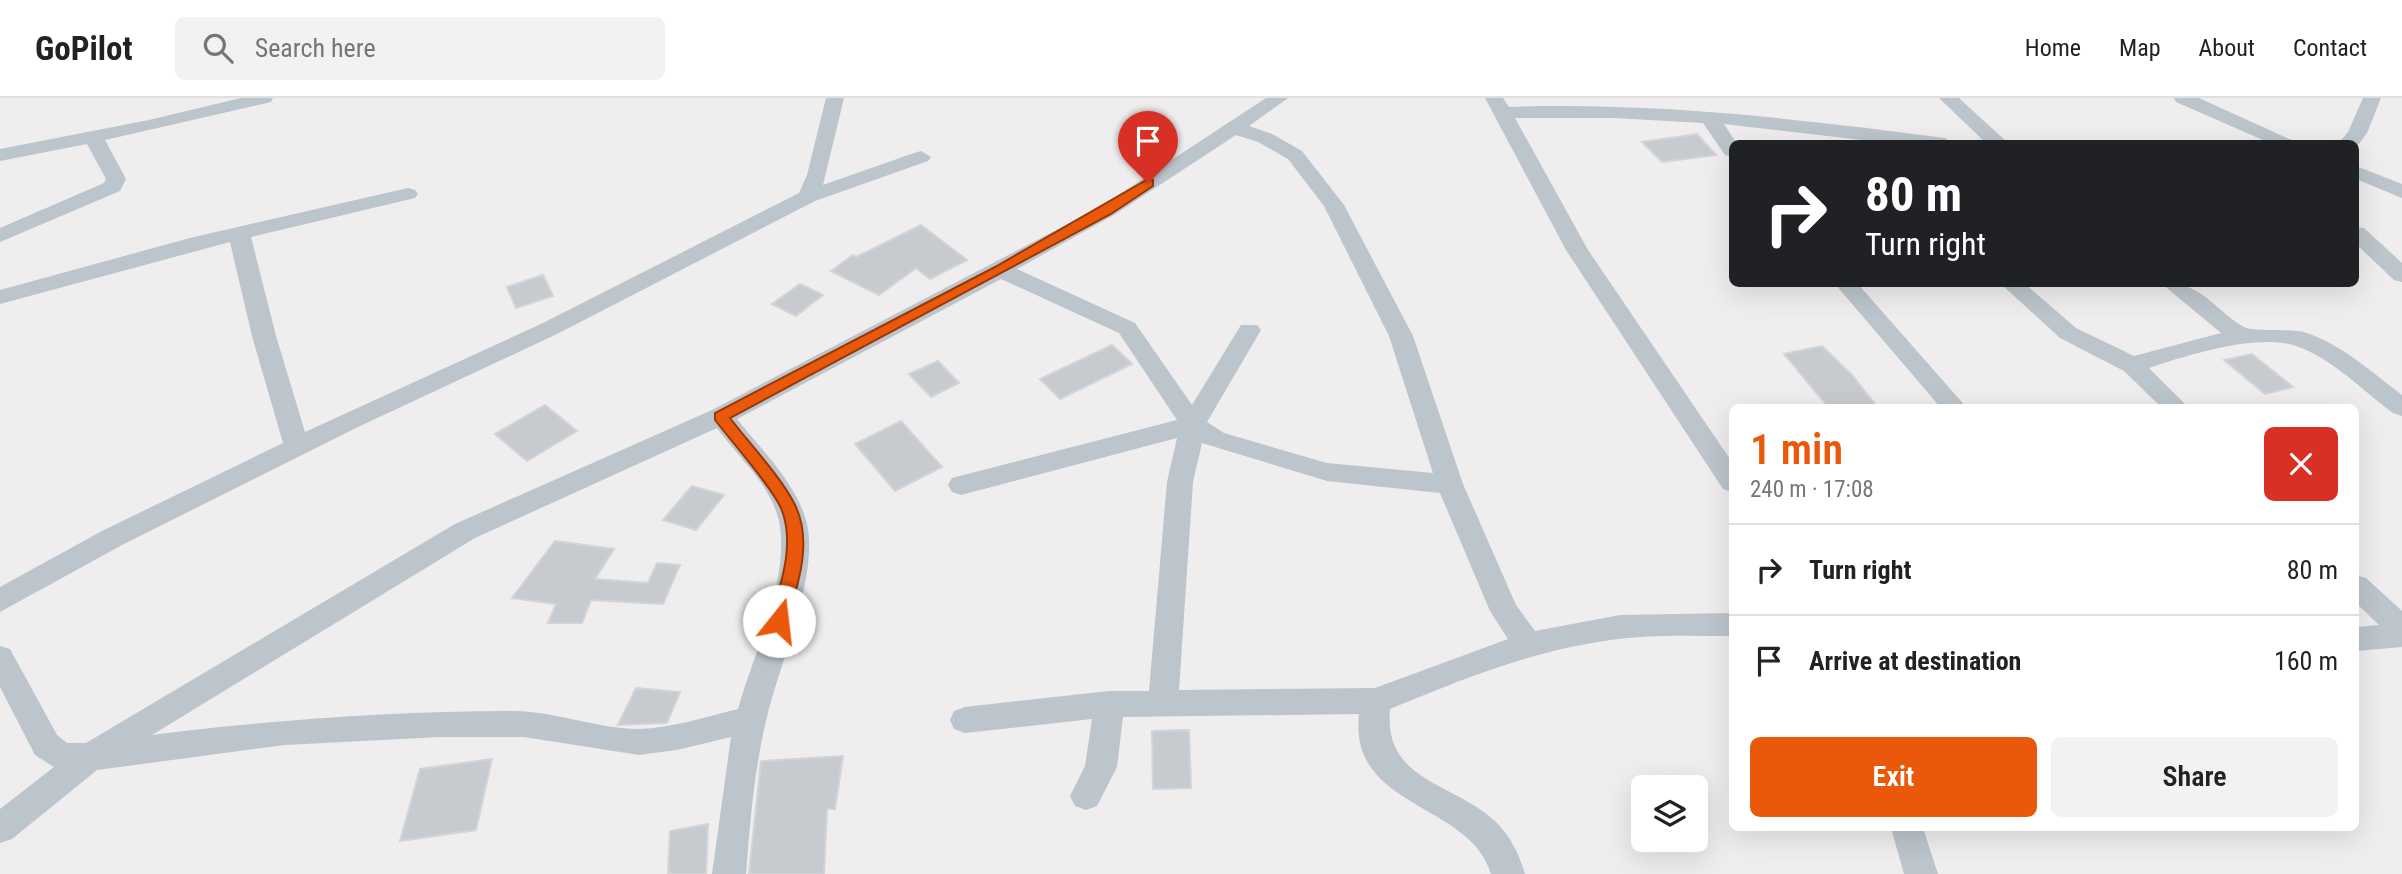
<!DOCTYPE html>
<html lang="en">
<head>
<meta charset="utf-8">
<style>
	:root { --surface:#fff; --page:#f2f2f2; --text:#222; --muted:#767676; --line:#e0e0e0; --accent:#ea580c }
	body { margin:0; font-family:"Roboto Condensed",sans-serif; background:var(--page); color:var(--text); height:100vh; display:flex; flex-direction:column; font-size:26px; white-space:nowrap }
	* { box-sizing:border-box; margin:0 }
	p { font-size:23px; color:var(--muted) }
	.icon { flex:none; width:38px; height:38px; fill:none; stroke:currentColor; stroke-width:2; stroke-linecap:round; stroke-linejoin:round }
	.map { position:relative; flex:1; overflow:hidden }
	.sheet { position:absolute; left:1729px; top:306px; width:630px; height:427px; display:flex; flex-direction:column; background:var(--surface); border-radius:10px; box-shadow:0 7px 28px #0002 }
	.sheet>* { flex:none }
	.top-card { position:absolute; left:1729px; top:42px; width:630px; height:147px; border-radius:10px; box-shadow:0 7px 28px #0002; background:#202124; color:#fff; overflow:hidden }
	.buttons { position:absolute; left:1631px; top:677px; display:grid; gap:14px }
	.buttons a { display:grid; place-items:center; width:77px; height:77px; border-radius:10px; background:var(--surface); box-shadow:0 7px 28px #0002; font-size:35px }
	.pin { position:absolute; display:grid; place-items:center; width:60px; height:60px; color:#fff; margin:-72px -30px; border-radius:50% 50% 50% 0; rotate:-45deg; box-shadow:0 0 7px #0007 }
	.pin .icon { rotate:45deg }
	.me { position:absolute; width:77px; margin:-38px; rotate:16deg; stroke-linejoin:round; filter:drop-shadow(0 0 5px #0008) }
	.turn { display:flex; align-items:center; gap:24px; height:147px; padding:0 21px; font-size:32px }
	.turn .icon { width:91px; height:91px; stroke-width:2.5 }
	.turn b { display:block; font-size:49px; line-height:60px }
	.round { display:grid; place-items:center; flex:none; width:74px; height:74px; border-radius:10px; background:var(--page) }
	.head { display:flex; align-items:center; justify-content:space-between; height:119px; padding:0 21px }
	h1 { font-size:42px; font-weight:600; line-height:52px; color:var(--accent) }
	.primary-button { display:flex; gap:14px; margin-top:auto; padding:14px 21px }
	.primary-button a { flex:1; height:80px; border-radius:10px; background:var(--accent); color:#fff; font-size:28px; font-weight:600; line-height:80px; text-align:center }
	.primary-button a+a { background:var(--page); color:var(--text) }
	ul { padding:0; list-style:none }
	li { display:flex; align-items:center; gap:21px; height:91px; padding:0 21px; border-top:2px solid var(--line) }
	li div { flex:1 }
	li b { display:block; font-size:26px }
	li em { font-style:normal }
	header { display:flex; align-items:center; gap:42px; box-sizing:border-box; height:98px; padding:0 35px; background:var(--surface); border-bottom:2px solid var(--line) }
	header strong { font-size:33px }
	nav { display:flex; gap:38px; margin-inline-start:auto; font-size:24px }
	.search { width:490px; height:63px; background:var(--page); display:flex; align-items:center; gap:18px; box-sizing:border-box; padding:0 24px; border-radius:10px; color:var(--muted); font-size:26px }
	.map>svg:first-child { display:block }
	.building { fill:#c7cbcf; stroke:#d1d4d8; stroke-width:2 }
	.lines { fill:none; stroke-linecap:round; stroke-linejoin:round }
	.street { fill:#bcc5cb; fill-rule:evenodd }
	.route { fill:#ea580c; stroke:#983908; stroke-width:2 }
</style>
</head>
<body>
<header>
<strong>GoPilot</strong>
<div class="search"><svg class="icon" aria-label="search" viewBox="0 0 24 24"><circle cx="10" cy="10" r="6"/><path d="M15 15l6 6"/></svg>Search here</div>
<nav><a>Home</a><a>Map</a><a>About</a><a>Contact</a></nav>
</header>
<div class="map">
<svg width="2402" height="776" viewBox="0 0 2402 776">
	<rect width="100%" height="100%" fill="#efeded"/>
	<path class="building" d="M1697 36 1716 57 1662 64 1642 44Z
		M921 127 967 162 930 181 916 170 879 197 831 173 853 157 856 159Z
		M543 177 553 198 516 210 507 189Z
		M800 186 823 197 796 218 772 206Z
		M1112 247 1132 266 1060 301 1040 281Z
		M1822 248 1852 277 1878 310H1829L1784 256Z
		M2252 256 2293 289 2265 296 2224 262Z
		M938 263 959 285 931 299 909 276Z
		M545 307 577 333 527 363 495 336Z
		M901 323 942 369 895 393 855 346Z
		M692 388 724 397 696 432 663 422Z
		M555 443 614 451 595 481 648 485 657 465 680 467 663 506 591 502 582 525H548L556 506 512 500Z
		M636 590 680 594 667 625 618 627Z
		M1189 632 1191 690 1153 691 1152 633Z
		M843 658 835 711H827L824 776H749L761 663Z
		M492 661 476 732 400 743 420 671Z
		M708 726 706 776H668L670 733Z"/>
	<g class="lines">
		<path class="street" d="M241 0H273L271 4 105 42 126 81 120 93 0 144V130L104 85 106 81 87 46 0 63V51L149 22Z
			M826 0H844L823 87 914 55 921 53 931 59 928 63 815 103 557 236 358 329 122 447 0 514V489L102 433 283 345 252 238 230 144 0 206V192L190 140 408 90 415 92 418 96 415 100 251 139 276 238 305 334 541 226 799 95 807 77Z
			M1266 0H1288L1249 28 1272 36 1302 53 1344 107 1413 238 1463 386 1516 507 1535 533 1620 517 1732 515V538C1689 538 1646 536 1604 543 1529 554 1460 582 1390 611 1383 684 1454 684 1496 724 1511 739 1519 756 1525 776H1491C1470 704 1348 711 1359 616L1123 619 1117 669 1097 708 1086 712 1075 708 1070 698 1085 668 1092 621 965 635 954 631 950 622 954 613 965 609 1109 593H1149L1167 384 1177 340 961 397 952 394 948 387 952 380 1177 322 1119 235 1001 181 737 321C762 353 797 385 807 426 819 480 778 569 766 623 754 673 750 725 746 776H712L731 639 677 652 639 657 524 639H441L285 647 97 672 12 741 0 745V711L54 669 35 657 0 589V548L10 551 57 637 67 645H86L455 426 712 312 1100 109ZM1236 37 1258 44 1288 61 1324 108 1389 238 1433 375 1327 365 1224 335 1207 324 1261 232 1257 227H1241L1192 307 1135 225 1017 171 1114 117ZM717 330C735 355 762 379 774 408 799 463 753 556 738 611 706 619 672 630 639 631 597 631 555 613 513 613 391 613 272 622 152 637L475 440ZM1202 345 1327 383 1440 395 1490 513 1508 541 1375 590 1179 592 1193 384Z
			M1485 0H1503L1509 9C1655 4 1800 21 1945 40L1955 46H1896L1724 26 1737 46H1732V59L1725 57 1703 25 1614 20H1515L1588 152 1732 364V394L1723 391 1566 152Z
			M1939 0H1959L2009 46H1987Z
			M2174 0H2199L2300 46H2272L2176 4Z
			M2363 0H2381L2367 35 2356 50V46H2338L2348 34Z
			M2356 68 2402 86V100L2356 81Z
			M2356 129 2364 130 2402 165V184L2394 182 2356 146Z
			M1835 186H1858L1967 310H1941Z
			M2001 186H2025L2076 230 2134 258 2221 235 2162 186C2201 182 2213 211 2244 229 2251 234 2291 230 2307 235 2342 247 2373 275 2402 297V318L2393 315C2363 293 2332 260 2296 248 2257 235 2188 257 2149 270L2189 310H2162L2124 273 2060 240Z
			M2356 477 2366 480 2402 513V549L2356 553V529L2379 527 2356 505Z
			M1891 730H1923L1938 776H1904Z"/>
	</g>
	<path class="route" d="M1148 81 1153 82V88L1111 116 730 320C749 345 782 380 795 407 813 443 798 487 787 523L785 528H773L770 523C780 488 796 446 781 410 771 388 732 344 715 322V315L995 169Z"/>
</svg>
<div class="buttons">
<a><svg class="icon" aria-label="layers" viewBox="0 0 24 24"><path d="M12 4l9 5-9 5-9-5zM3 14l9 5 9-5"/></svg></a>
</div>
<div class="pin" style="left:1148px;top:85px;background:#d93025"><svg class="icon" aria-label="arrive" viewBox="0 0 24 24"><path d="M6 21V4h12l-3 4 3 4H6"/></svg></div>
<svg class="me" style="left:779px;top:523px" viewBox="-20 -20 40 40"><circle r="19" fill="#fff"/><path d="M0-13L10 11 0 6-10 11z" fill="#ea580c"/></svg>
<div class="top-card">
<div class="turn"><svg class="icon" aria-label="right" viewBox="0 0 24 24"><path d="M7 20v-9h11M14 6l5 5-5 5"/></svg><div><b>80 m</b>Turn right</div></div>
</div>
<section class="sheet">
<div class="head"><div><h1>1 min</h1><p>240 m · 17:08</p></div><a class="round" style="background:#d93025;color:#fff"><svg class="icon" aria-label="close" viewBox="0 0 24 24"><path d="M6 6l12 12M18 6L6 18"/></svg></a></div>
<ul>
<li><svg class="icon" aria-label="right" viewBox="0 0 24 24"><path d="M7 20v-9h11M14 6l5 5-5 5"/></svg><div><b>Turn right</b></div><em>80 m</em></li>
<li><svg class="icon" aria-label="arrive" viewBox="0 0 24 24"><path d="M6 21V4h12l-3 4 3 4H6"/></svg><div><b>Arrive at destination</b></div><em>160 m</em></li>
</ul>
<div class="primary-button"><a>Exit</a><a>Share</a></div>
</section>
</div>
</body>
</html>
